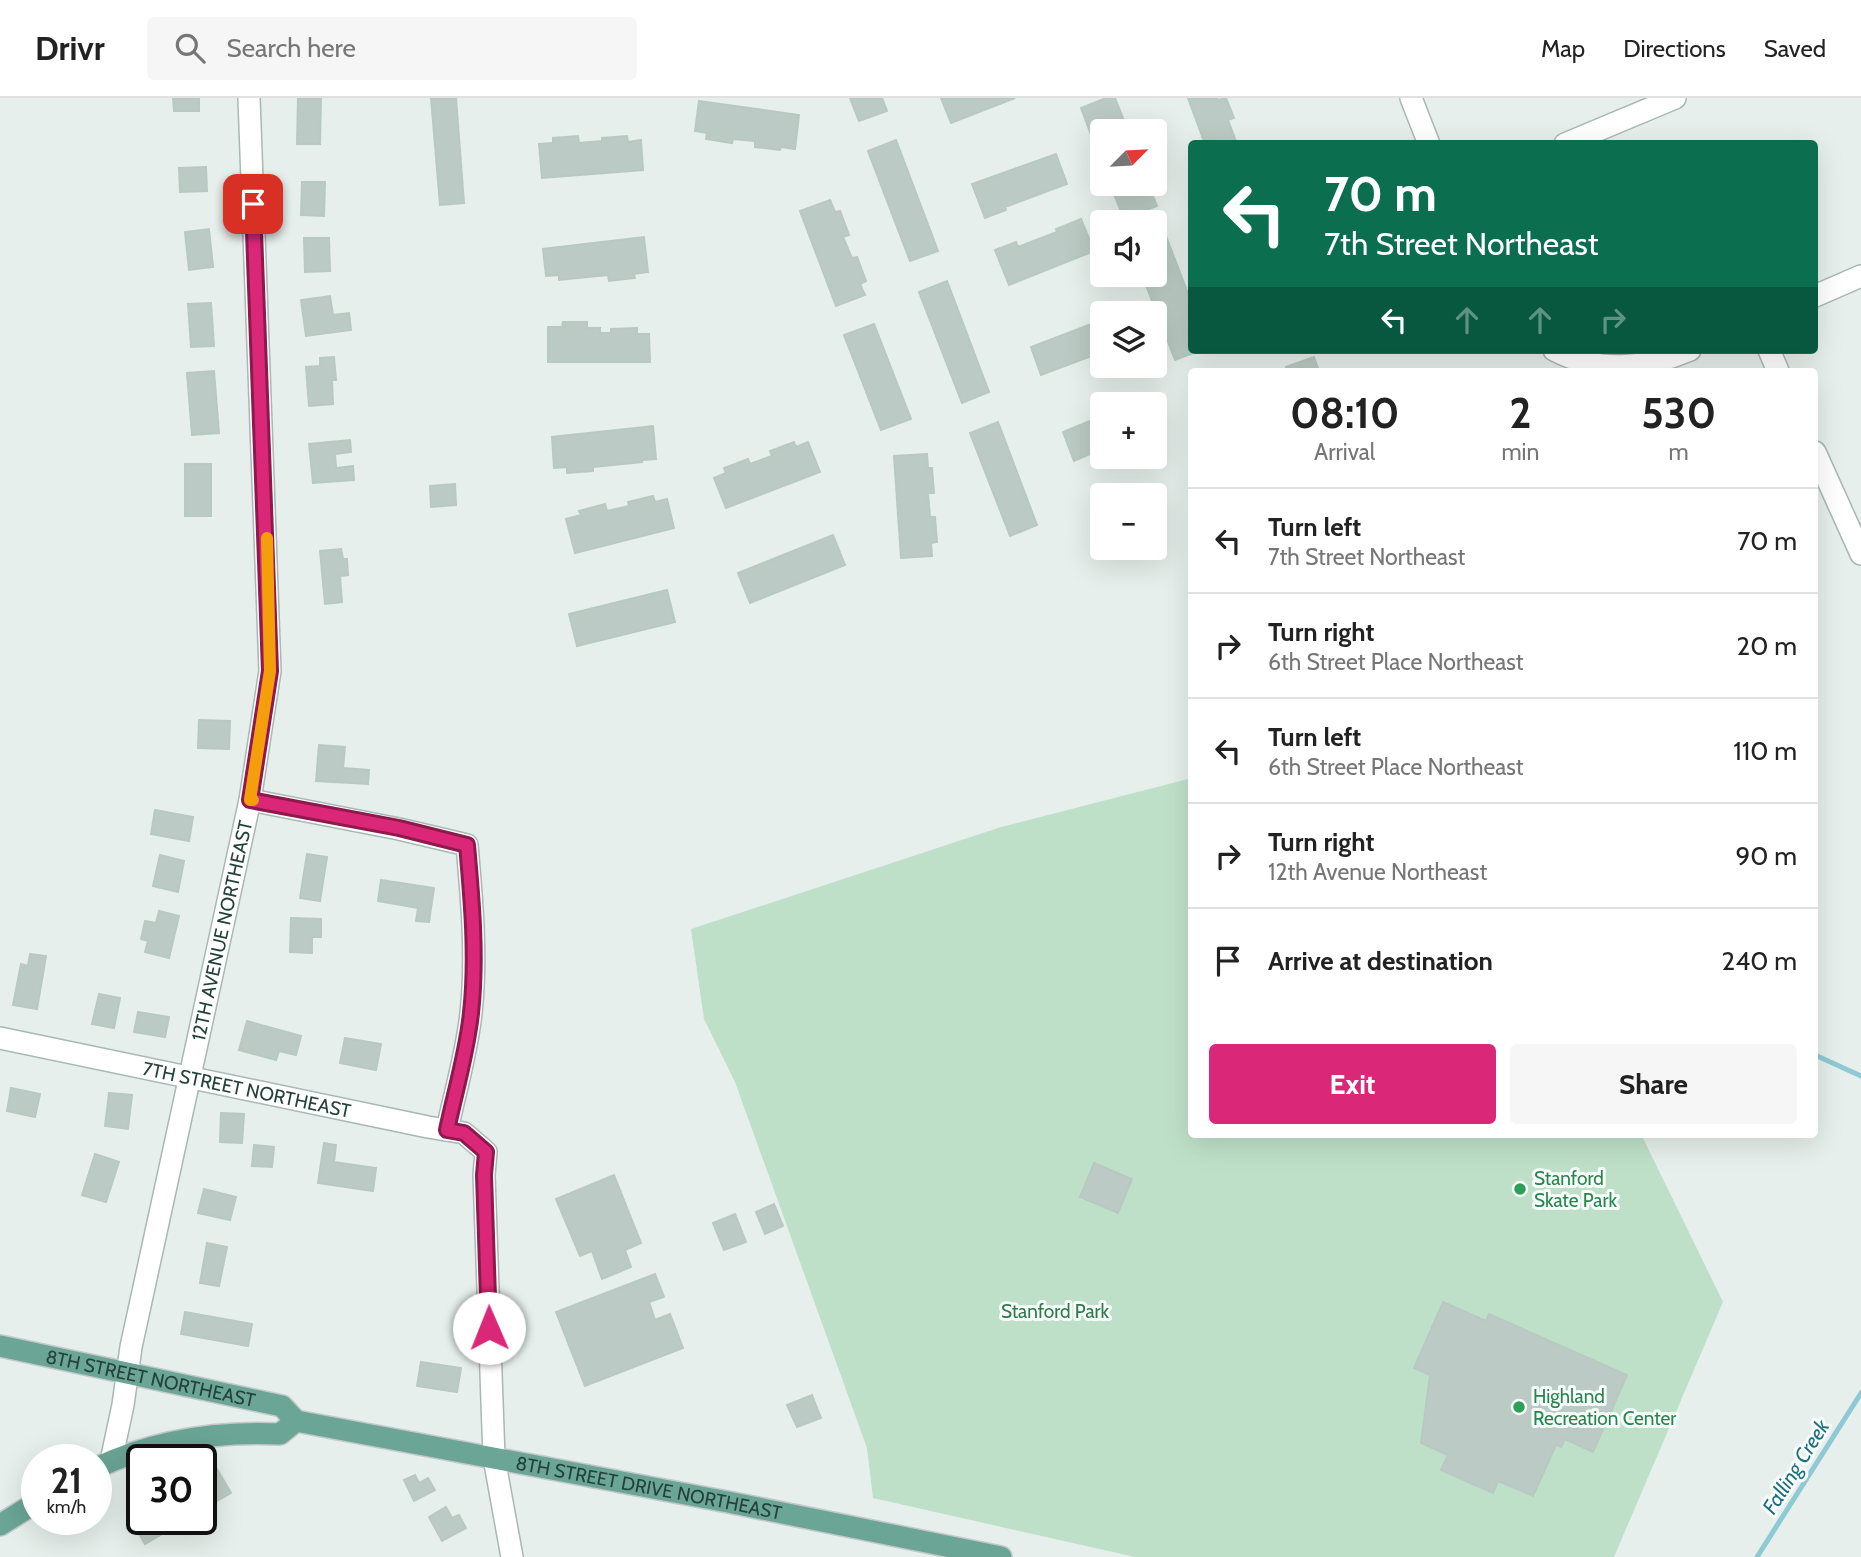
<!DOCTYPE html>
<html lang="en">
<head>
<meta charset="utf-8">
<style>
	:root { --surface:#fff; --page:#f6f6f6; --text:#222; --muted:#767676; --line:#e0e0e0; --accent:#db2777 }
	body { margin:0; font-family:Cabin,sans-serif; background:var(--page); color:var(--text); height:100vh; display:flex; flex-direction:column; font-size:26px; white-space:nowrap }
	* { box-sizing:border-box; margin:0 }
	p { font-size:23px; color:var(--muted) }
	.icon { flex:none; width:38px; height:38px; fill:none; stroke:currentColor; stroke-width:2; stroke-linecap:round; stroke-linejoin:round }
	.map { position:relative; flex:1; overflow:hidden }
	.panel { position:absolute; left:1188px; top:270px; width:630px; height:770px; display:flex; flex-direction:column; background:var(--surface); border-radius:7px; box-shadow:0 7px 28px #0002 }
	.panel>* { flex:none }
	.top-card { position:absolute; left:1188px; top:42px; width:630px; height:214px; border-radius:7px; box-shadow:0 7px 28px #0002; background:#0b6e4f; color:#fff; overflow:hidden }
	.needle { width:46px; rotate:66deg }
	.controls { position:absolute; left:1090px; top:21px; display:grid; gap:14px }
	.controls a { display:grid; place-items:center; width:77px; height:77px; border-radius:7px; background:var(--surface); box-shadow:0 7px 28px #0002; font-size:35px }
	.speed { position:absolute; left:21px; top:1346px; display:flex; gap:14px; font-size:35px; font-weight:700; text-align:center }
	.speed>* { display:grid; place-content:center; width:91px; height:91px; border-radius:50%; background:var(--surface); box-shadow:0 7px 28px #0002; line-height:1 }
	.speed small { font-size:18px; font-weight:400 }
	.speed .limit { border:4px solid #111; border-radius:10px; background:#fff; color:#111 }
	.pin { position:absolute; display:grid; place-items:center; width:60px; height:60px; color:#fff; margin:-30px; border-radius:14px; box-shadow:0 4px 10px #0006 }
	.me { position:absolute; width:77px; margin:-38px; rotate:359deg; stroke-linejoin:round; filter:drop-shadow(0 0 5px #0008) }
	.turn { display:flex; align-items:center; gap:24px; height:147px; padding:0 21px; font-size:32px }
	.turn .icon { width:91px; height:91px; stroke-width:2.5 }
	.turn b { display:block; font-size:49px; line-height:60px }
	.lanes { display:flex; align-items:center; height:66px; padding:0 21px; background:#0003; justify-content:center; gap:35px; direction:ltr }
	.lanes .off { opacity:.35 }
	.eta { display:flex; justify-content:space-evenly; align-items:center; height:119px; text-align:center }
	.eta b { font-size:42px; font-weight:700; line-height:49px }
	.cta { display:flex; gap:14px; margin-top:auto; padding:14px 21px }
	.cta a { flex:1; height:80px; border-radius:7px; background:var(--accent); color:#fff; font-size:28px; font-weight:700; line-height:80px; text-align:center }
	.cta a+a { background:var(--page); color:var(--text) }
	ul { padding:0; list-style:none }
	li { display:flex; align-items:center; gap:21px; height:105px; padding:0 21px; border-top:2px solid var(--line) }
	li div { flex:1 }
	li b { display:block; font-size:26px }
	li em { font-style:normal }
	header { display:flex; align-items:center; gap:42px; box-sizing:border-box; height:98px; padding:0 35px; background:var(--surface); border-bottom:2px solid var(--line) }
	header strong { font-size:33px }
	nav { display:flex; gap:38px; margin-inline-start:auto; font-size:24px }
	.search { width:490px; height:63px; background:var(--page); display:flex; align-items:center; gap:18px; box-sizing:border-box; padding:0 24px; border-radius:7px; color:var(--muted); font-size:26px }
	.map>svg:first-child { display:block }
	.green { fill:#bfe0c8 }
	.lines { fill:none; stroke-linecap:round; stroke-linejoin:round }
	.stream { stroke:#8ec9d4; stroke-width:5 }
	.building { fill:#bbcac4; stroke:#b8c9c2; stroke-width:2 }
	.minor-casing { stroke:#a8b8b2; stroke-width:24 }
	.major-casing { stroke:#c2cac8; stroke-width:24 }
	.minor { stroke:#fff; stroke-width:21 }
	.major { stroke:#6aa596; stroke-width:21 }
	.route-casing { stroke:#8e194d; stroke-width:18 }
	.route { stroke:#db2777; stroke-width:12 }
	.slow { stroke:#f59e0b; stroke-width:12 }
	.leisure-dot { fill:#2e9e5b; stroke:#f7fbf9; stroke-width:2.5 }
	.labels { text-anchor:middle; stroke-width:6; stroke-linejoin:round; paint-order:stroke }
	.street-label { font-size:19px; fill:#24423a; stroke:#f7fbf9 }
	.leisure-label { font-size:19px; fill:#27864d; stroke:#f7fbf9; text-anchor:start }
	.park-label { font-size:19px; fill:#2d7a4b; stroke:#f7fbf9 }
	.water-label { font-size:21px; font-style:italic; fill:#1c6f80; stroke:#f7fbf9 }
</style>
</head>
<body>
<header>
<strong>Drivr</strong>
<div class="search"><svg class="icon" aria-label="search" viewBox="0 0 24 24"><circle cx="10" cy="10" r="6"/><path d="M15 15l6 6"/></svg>Search here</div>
<nav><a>Map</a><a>Directions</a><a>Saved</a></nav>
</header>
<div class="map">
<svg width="1861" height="1459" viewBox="0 0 1861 1459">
	<rect width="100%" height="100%" fill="#e6efeb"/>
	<path class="green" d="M1192 680V1036H1641L1723 1204 1614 1459H1135L873 1400 867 1350 735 984 704 921 691 831 1001 729Z"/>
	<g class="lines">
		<path class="stream" d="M1815 957 1861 978
			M1757 1459 1861 1295"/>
	</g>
	<path class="building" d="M173 0H199V13H174Z
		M298 0H321L320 46H297Z
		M431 0H456L464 105 440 107Z
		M850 0H882L887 13 859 23Z
		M941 0H1015L951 25Z
		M1106 0H1115L1128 33H1102V66L1081 10Z
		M1188 0H1217L1218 2 1226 0 1234 20 1228 22 1237 46H1205Z
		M699 3 799 17 795 51 781 49 780 52 755 49V43L733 41 732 45 706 41 707 35 695 33Z
		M578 38 579 45 602 43V40L627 38 628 44 641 42 643 72 542 80 539 46 553 45V40Z
		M896 42 938 153 910 163 868 53Z
		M1056 56 1067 86 1005 109 1006 112 985 120 972 86Z
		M206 69 207 93 180 94 179 70Z
		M302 84H325L324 118 301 117Z
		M1110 86H1148L1157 108 1124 121Z
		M830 102 835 114 840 113 849 137 843 139 852 160 857 159 866 183 860 186 865 197 836 208 800 113Z
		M1081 121 1094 153 1009 187 995 152 1016 144 1018 149 1057 134 1056 131Z
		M209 131 213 169 189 172 185 134Z
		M1166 138 1192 206V252H1201L1175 262 1142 177H1155V142Z
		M644 139 648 174 634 176 635 180 609 183 608 177 559 182V177L546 178 543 151Z
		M304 140H329L330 173 305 174Z
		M947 183 989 294 962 305 919 194Z
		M330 198 333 217 349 215 351 232 306 238 301 202Z
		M211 205 214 248 191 249 188 206Z
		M1102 222V254L1041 277 1031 249Z
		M563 224H587V230H600V235H611V231L637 230V236H649L650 264H548V229H562Z
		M874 226 911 321 881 332 844 237Z
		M334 259 336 282H332L333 306 309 308 306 269 320 268V260Z
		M1314 259 1319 273H1287L1286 269Z
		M214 273 219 335 192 337 187 275Z
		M1102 318V351L1074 363 1063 334Z
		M998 324 1037 427 1010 438 970 335Z
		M653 328 656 361 642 362V364L593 369V373L567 375V369L554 370 552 339Z
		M350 342 351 354 335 356 336 370 353 368 354 382 313 385 309 346Z
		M794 344 796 349 808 344 820 374 726 410 714 380 726 375 724 370 748 361 750 366 772 358 770 353Z
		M927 356 928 370H932L934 395H928L930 419H935L937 444 931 445 932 458 901 460 894 358Z
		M185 366H211V418H185Z
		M455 386 456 407 431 409 430 388Z
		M653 398 655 404 667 401 674 430 575 455 566 421 581 417 579 413 605 406 607 413 629 408 628 404Z
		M833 437 845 467 750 505 738 475Z
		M341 451 343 461H347L348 477 340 478 342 504 325 506 320 453Z
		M667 492 675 524 577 548 569 516Z
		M199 622 230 623 229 651 198 650Z
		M319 647 345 649 343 670 369 672 368 686 316 683Z
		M155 712 193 719 189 743 151 736Z
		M307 756 327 759 320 803 300 800Z
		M160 757 184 763 178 794 153 788Z
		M381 782 434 790 429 824 416 823 418 810 378 803Z
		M159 813 179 818 169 860 145 854 148 843 141 841 145 823 156 825Z
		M291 820 321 821V839H312V855L290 854Z
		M30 856 46 858 37 911 13 907 21 866 28 868Z
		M99 896 120 900 114 930 92 926Z
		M138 914 169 919 165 939 134 934Z
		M247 923 301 938 296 957 279 953 276 962 239 952Z
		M345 940 381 946 376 972 340 965Z
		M11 990 40 996 35 1019 7 1013Z
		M109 995 132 997 128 1031 105 1028Z
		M221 1015 244 1016 242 1045 220 1044Z
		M324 1045 336 1047 334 1064 376 1070 373 1093 318 1085Z
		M254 1047 274 1049 272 1069 252 1068Z
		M95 1056 119 1064 106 1104 82 1097Z
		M1094 1065 1132 1081 1118 1115 1080 1099Z
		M614 1077 641 1145 625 1152 631 1169 602 1181 592 1153 580 1158 556 1101Z
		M204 1091 236 1099 230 1122 198 1115Z
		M774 1106 783 1128 765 1136 756 1114Z
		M735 1116 746 1144 724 1152 713 1125Z
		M207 1145 227 1149 219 1188 200 1185Z
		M655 1176 664 1199 649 1204 655 1222 670 1216 683 1250 585 1288 556 1214Z
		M1443 1204 1486 1223 1489 1216 1627 1277 1593 1354 1565 1341 1561 1349 1556 1347 1533 1398 1498 1383 1493 1395 1441 1372 1448 1357 1421 1345 1430 1277 1414 1270Z
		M185 1214 252 1226 248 1248 181 1236Z
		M421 1264 461 1270 457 1294 417 1288Z
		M812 1297 821 1320 797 1329 787 1307Z
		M217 1371 231 1395 201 1412V1380Z
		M415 1377 419 1385 428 1380 435 1392 414 1403 404 1382Z
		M446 1409 452 1420 459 1417 466 1430 442 1443 429 1419Z
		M142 1416V1421H187L145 1446 131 1422Z"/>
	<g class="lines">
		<g class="minor-casing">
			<g id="minor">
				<path d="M1411 0 1429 46"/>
				<path d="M1565 46 1675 0"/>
				<path d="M1815 198 1861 178"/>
				<path d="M1554 252C1597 275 1646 271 1690 252"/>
				<path d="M1769 252 1778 273"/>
				<path d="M1815 354 1861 456"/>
				<path d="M250 702 399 731 467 747C472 803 477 860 471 915 467 954 455 994 447 1032"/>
				<path id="s1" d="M0 940 428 1029 464 1035 486 1054 484 1077 494 1360 512 1459"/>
				<path id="s2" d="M111 1363 123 1307 131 1249 250 702 270 573 249 0"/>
			</g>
		</g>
		<g class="major-casing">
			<g id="major">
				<path id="s3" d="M0 1248 282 1308 296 1323"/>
				<path id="s4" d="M296 1323 728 1404 1001 1459"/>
				<path d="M96 1370C155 1342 216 1333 280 1336L296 1323"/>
				<path d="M0 1427 37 1404"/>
			</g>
		</g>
		<use href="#minor" class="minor"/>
		<use href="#major" class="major"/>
	</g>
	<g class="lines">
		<g class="route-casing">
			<path id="route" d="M253 106 270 573 250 702 399 730 467 747C472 803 477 860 471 915 467 954 455 994 447 1032L464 1035 486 1054 484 1077 489 1230"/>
		</g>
		<use href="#route" class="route"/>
		<path class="slow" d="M253 702H250L270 573 267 440"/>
	</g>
	<g class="leisure-dot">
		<circle cx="1520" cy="1091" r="7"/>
		<circle cx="1519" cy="1309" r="7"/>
	</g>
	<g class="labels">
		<g class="street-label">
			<text dy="7" stroke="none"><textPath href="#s2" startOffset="542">12TH AVENUE NORTHEAST</textPath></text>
			<text dy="7" stroke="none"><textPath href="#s1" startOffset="252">7TH STREET NORTHEAST</textPath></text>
			<text dy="7" stroke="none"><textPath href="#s3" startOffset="154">8TH STREET NORTHEAST</textPath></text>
			<text dy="7" stroke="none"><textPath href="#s4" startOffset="359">8TH STREET DRIVE NORTHEAST</textPath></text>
		</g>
		<g class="leisure-label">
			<text x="1534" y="1087">Stanford<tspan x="1534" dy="22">Skate Park</tspan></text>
			<text x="1533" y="1305">Highland<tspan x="1533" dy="22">Recreation Center</tspan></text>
		</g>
		<g class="park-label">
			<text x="1055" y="1220">Stanford Park</text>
		</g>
		<g class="water-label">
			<text transform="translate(1796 1369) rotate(-58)" y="7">Falling Creek</text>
		</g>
	</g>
</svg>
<div class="controls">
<a><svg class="needle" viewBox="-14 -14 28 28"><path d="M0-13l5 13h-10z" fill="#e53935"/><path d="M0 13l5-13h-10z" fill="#767676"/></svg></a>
<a><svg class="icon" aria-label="sound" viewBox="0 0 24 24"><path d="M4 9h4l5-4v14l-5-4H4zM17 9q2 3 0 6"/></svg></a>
<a><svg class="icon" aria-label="layers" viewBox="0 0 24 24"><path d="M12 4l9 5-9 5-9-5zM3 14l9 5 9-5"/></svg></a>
<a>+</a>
<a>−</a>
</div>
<div class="speed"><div>21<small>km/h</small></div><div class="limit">30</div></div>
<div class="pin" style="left:253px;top:106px;background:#d93025"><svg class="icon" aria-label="arrive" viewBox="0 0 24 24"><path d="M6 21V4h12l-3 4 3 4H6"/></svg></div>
<svg class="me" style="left:489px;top:1230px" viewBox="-20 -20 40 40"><circle r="19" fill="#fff"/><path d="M0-13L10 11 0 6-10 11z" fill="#db2777"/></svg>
<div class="top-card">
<div class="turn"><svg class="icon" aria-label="left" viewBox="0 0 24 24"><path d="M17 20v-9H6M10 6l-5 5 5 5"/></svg><div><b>70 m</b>7th Street Northeast</div></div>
<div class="lanes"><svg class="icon" aria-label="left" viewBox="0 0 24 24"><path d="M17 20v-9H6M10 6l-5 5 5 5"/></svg><svg class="icon off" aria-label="ahead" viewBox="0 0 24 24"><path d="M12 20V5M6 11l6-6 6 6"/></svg><svg class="icon off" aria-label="ahead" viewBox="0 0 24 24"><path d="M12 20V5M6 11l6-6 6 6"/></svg><svg class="icon off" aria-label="right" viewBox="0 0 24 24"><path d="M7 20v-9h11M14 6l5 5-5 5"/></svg></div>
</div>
<section class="panel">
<div class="eta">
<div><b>08:10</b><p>Arrival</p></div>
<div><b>2</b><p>min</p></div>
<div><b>530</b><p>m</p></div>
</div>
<ul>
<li><svg class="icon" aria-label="left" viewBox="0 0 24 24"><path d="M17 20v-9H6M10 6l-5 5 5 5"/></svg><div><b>Turn left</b><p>7th Street Northeast</p></div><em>70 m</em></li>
<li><svg class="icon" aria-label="right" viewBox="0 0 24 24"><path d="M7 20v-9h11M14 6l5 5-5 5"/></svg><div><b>Turn right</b><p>6th Street Place Northeast</p></div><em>20 m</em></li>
<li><svg class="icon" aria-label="left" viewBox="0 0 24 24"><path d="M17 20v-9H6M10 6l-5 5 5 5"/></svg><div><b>Turn left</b><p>6th Street Place Northeast</p></div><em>110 m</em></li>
<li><svg class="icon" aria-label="right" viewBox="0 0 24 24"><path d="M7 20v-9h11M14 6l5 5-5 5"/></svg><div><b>Turn right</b><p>12th Avenue Northeast</p></div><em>90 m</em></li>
<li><svg class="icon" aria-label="arrive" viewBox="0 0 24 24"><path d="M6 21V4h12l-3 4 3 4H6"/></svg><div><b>Arrive at destination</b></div><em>240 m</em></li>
</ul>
<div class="cta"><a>Exit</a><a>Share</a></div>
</section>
</div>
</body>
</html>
